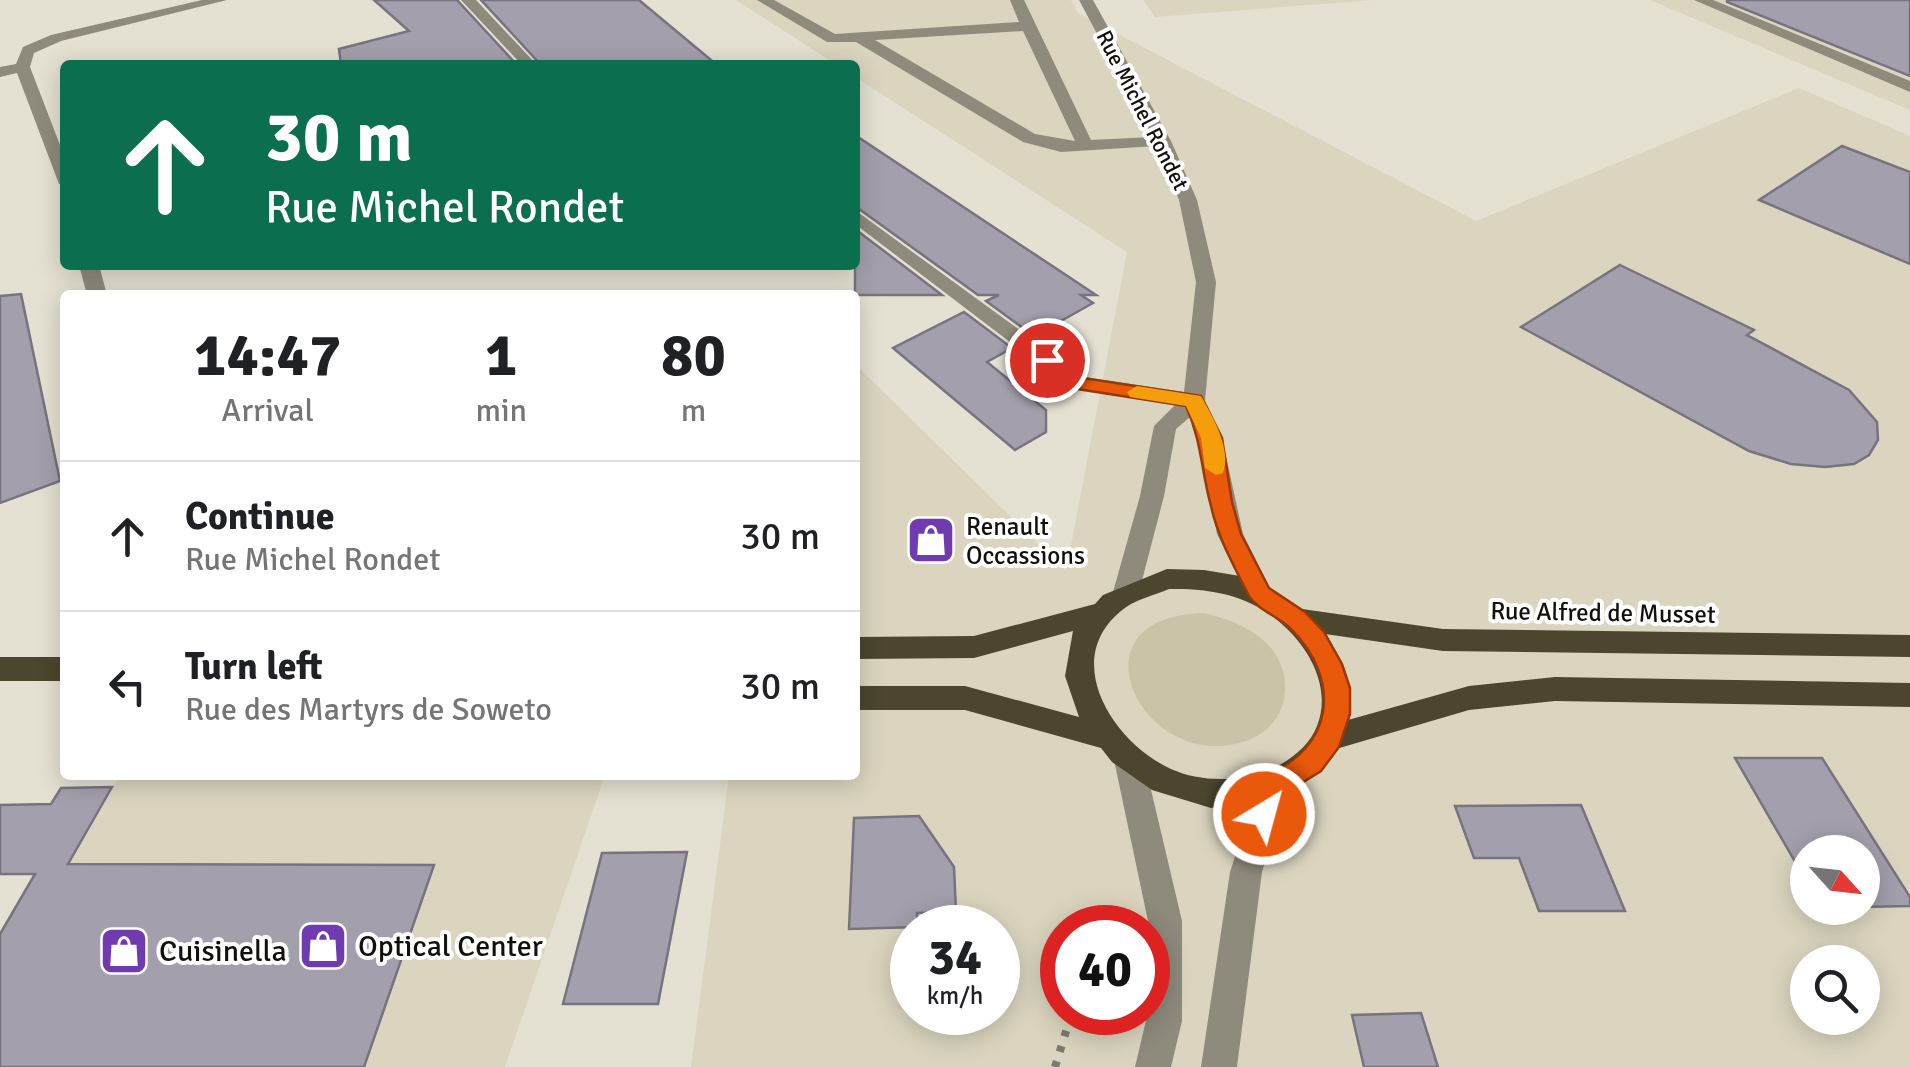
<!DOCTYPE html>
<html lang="en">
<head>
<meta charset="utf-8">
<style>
	:root { --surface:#fff; --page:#f6f6f6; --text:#202124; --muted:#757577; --line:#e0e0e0 }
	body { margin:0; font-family:Signika,sans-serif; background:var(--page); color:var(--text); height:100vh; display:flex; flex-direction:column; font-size:38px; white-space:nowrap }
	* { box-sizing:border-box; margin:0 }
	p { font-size:32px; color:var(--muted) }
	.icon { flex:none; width:55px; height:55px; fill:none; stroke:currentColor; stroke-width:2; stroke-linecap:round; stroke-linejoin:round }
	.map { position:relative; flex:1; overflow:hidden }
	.drawer { position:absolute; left:60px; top:290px; width:800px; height:490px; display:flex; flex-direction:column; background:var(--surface); border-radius:10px; box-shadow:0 5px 25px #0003 }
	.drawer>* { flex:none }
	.guide { position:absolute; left:60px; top:60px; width:800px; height:210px; border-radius:10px; box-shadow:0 5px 25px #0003; background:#0b6e4f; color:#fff; overflow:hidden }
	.needle { width:65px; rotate:117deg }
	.fabs { position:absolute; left:1790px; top:835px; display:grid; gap:20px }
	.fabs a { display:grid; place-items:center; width:90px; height:90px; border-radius:50%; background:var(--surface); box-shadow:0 5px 25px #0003; font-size:50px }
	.speed { position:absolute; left:890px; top:905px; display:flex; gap:20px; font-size:50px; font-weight:700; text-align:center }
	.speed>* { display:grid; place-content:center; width:130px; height:130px; border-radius:50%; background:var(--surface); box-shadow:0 5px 25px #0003; line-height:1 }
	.speed small { font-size:25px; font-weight:400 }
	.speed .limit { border:15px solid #d22; background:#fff; color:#111 }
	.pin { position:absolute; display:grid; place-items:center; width:85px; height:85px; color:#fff; margin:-42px; border:5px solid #fff; border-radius:50%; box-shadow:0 2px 10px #0007 }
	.me { position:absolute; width:110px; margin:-55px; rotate:37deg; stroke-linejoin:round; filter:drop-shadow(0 0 8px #0008) }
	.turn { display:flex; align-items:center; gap:35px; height:210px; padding:0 40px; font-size:45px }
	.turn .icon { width:130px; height:130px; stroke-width:2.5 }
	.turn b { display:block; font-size:70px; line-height:85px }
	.eta { display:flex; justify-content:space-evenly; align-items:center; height:170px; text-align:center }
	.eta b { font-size:60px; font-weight:700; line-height:70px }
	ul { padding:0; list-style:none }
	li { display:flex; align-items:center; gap:30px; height:150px; padding:0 40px; border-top:2px solid var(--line) }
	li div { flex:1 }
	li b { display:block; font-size:38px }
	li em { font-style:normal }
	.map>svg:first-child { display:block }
	.built { fill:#dbd5bf; fill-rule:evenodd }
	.green { fill:#cac3a8 }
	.building { fill:#a39fac; stroke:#77737f; stroke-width:2.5 }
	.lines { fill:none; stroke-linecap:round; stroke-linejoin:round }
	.path { stroke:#7c7a70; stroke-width:8; stroke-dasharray:6 10; stroke-linecap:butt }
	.minor { fill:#8e8b7d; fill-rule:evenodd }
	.major { fill:#4c462e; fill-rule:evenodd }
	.route { fill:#ea580c; stroke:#983908; stroke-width:2.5 }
	.slow { fill:#f59e0b }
	.labels { text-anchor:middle; stroke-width:8; stroke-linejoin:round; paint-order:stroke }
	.far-street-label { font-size:22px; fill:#11100b; stroke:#fff }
	.poi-label { font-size:25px; fill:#11100b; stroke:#fff; text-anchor:start }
	.street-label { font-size:25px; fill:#11100b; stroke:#fff }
	.near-poi-label { font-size:30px; fill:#11100b; stroke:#fff; text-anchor:start }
</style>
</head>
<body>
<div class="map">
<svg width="1910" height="1067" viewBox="0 0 1910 1067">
	<rect width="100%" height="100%" fill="#e4e1d2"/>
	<path class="built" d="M736 0H1071L1078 13 1476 221 1799 88 1910 136V1067H691L729 775H855V364L1066 571 1127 252 855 77V65H837ZM1808 852H1862V908H1808ZM912 928H998V1012H912ZM1062 928H1148V1012H1062ZM1808 962H1862V1018H1808Z
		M1143 0H1373L1155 17Z
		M1650 0H1910V110Z
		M120 775H605L505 1067H0V980Z"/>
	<path class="green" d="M1204 613C1229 619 1254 628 1271 648 1297 680 1287 727 1246 741 1144 777 1063 616 1204 613Z"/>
	<path class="building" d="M374 0H457L517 65H341L339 49 409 31Z
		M481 0H639L717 65H541Z
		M1727 0H1910V76L1727 2Z
		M855 135 1096 295H1081L1093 303 1034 336 986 301 999 295H978L855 206Z
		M1842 146 1910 172V264L1759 200Z
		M855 229 942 295H855Z
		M1620 265 1754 330 1747 335 1849 390 1877 422 1878 440 1869 455 1854 464 1825 467 1791 464 1749 451 1521 327Z
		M21 294 60 481 0 503V296Z
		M964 312 1012 348 987 362 1046 410V432L1015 450 893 348Z
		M1735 758H1822L1910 897V906L1862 907V852H1808V884Z
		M112 787 68 864 434 865 364 1067H0V934L35 874H0V805L51 804 61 788Z
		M1581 805 1625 911H1539L1519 858H1474L1455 806Z
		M919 816 954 867 956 912 917 913 918 927 849 929 854 818Z
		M687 852 658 1004H563L602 853Z
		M1421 1013 1438 1067H1364L1352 1015Z"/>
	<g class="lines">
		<path class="path" d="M1099 928 1103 914 1118 916
			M1055 1067 1072 1012"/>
		<path class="minor" d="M202 0H227L61 41 34 53 30 67 65 158V185L59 184 17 73 0 77V67L16 64 23 47 51 35Z
			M461 0H476L537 65H522Z
			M757 0H774L835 34 1019 22 1010 0H1024L1091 140 1152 137 1079 0H1093L1171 141 1197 200 1216 282 1205 401 1222 438 1243 534 1273 595 1269 602 1260 605 1251 602 1217 534 1200 438 1190 417 1176 429 1164 496 1139 592 1135 599H1117L1113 592 1140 496 1154 426 1175 405 1070 388 855 224V210L1084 377 1184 392 1196 282 1179 200 1157 146 1061 152 1023 142 856 42H827ZM1023 31 1075 141 1035 134 875 40Z
			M1694 0H1713L1910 81V92Z
			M79 265H99L107 295H87Z
			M1129 747 1140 751 1144 760 1182 921V1021L1171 1067H1135L1148 1012V921L1114 760 1118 751Z
			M1273 771 1284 775 1288 785 1262 872 1237 1067H1201L1230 872 1258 785 1262 775Z"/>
		<path class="major" d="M1167 569 1204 570 1240 576 1272 589 1302 609 1443 629 1910 635V657L1443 651 1325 634C1342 663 1352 686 1348 720L1469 686 1555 677 1910 683V707L1555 701 1469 710 1336 749 1307 781 1273 798 1211 808 1152 790 1112 762 1101 748 965 710H855V686H965L1079 717 1065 676 1073 631 974 658 855 659V637L974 636 1095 604 1103 595ZM1169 589C1218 588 1260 598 1293 635 1315 659 1330 694 1317 726 1310 745 1292 759 1274 768 1243 782 1202 783 1171 769 1114 743 1060 661 1121 611 1133 600 1155 595 1169 589Z
			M0 657H65V681H0Z"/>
	</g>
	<path class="route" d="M1047 354 1083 378 1201 396 1222 438 1232 502 1241 534 1269 588 1305 612 1324 632 1342 664 1350 688V714L1339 747 1321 771 1284 794 1274 823 1264 826 1254 823 1250 814 1263 776C1334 750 1343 680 1290 628 1278 616 1257 610 1248 594 1234 566 1218 538 1211 506 1201 470 1202 442 1186 406L1071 388 1040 364 1037 360Z"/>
	<path class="slow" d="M1137 386 1201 396C1213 417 1232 450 1223 473L1216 475 1205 468 1201 438 1186 406 1130 397 1127 392Z"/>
	<defs>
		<g id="shop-square" transform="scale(2.5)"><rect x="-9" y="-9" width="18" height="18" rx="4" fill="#703ab0" stroke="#fff"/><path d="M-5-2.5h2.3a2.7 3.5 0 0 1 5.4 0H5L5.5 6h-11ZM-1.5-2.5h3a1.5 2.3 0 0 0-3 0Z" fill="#fff"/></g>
	</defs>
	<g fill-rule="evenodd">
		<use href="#shop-square" x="931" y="540"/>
		<use href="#shop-square" x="323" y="946"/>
		<use href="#shop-square" x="124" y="951"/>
	</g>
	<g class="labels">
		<g class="far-street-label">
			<text transform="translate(1143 110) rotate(63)" y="8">Rue Michel Rondet</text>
		</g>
		<g class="poi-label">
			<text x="966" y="535">Renault<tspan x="966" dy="29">Occassions</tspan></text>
		</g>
		<g class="street-label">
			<text transform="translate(1603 612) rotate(1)" y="9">Rue Alfred de Musset</text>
		</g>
		<g class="near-poi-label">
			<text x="358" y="956">Optical Center</text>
			<text x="159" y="961">Cuisinella</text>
		</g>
	</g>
</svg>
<div class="fabs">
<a><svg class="needle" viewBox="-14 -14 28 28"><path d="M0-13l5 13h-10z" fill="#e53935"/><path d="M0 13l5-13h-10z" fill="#757577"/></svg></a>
<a><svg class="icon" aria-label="search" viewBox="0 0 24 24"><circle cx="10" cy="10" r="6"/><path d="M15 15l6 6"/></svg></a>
</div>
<div class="speed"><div>34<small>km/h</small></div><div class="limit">40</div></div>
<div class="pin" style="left:1047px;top:360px;background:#d93025"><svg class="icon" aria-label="arrive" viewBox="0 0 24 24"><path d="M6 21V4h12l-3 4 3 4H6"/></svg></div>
<svg class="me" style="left:1264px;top:814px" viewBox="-20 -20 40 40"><circle r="17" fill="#ea580c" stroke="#fff" stroke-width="3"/><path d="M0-11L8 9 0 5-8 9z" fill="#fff"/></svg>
<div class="guide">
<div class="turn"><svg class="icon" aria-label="ahead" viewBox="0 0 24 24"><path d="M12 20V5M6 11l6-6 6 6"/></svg><div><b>30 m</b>Rue Michel Rondet</div></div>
</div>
<section class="drawer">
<div class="eta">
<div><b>14:47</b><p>Arrival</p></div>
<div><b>1</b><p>min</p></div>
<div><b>80</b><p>m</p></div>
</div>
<ul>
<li><svg class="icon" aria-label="ahead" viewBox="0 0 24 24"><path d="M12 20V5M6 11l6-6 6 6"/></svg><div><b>Continue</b><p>Rue Michel Rondet</p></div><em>30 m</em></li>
<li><svg class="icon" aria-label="left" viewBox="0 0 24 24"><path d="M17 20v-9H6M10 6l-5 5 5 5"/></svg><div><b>Turn left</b><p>Rue des Martyrs de Soweto</p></div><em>30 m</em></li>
</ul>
</section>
</div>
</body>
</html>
